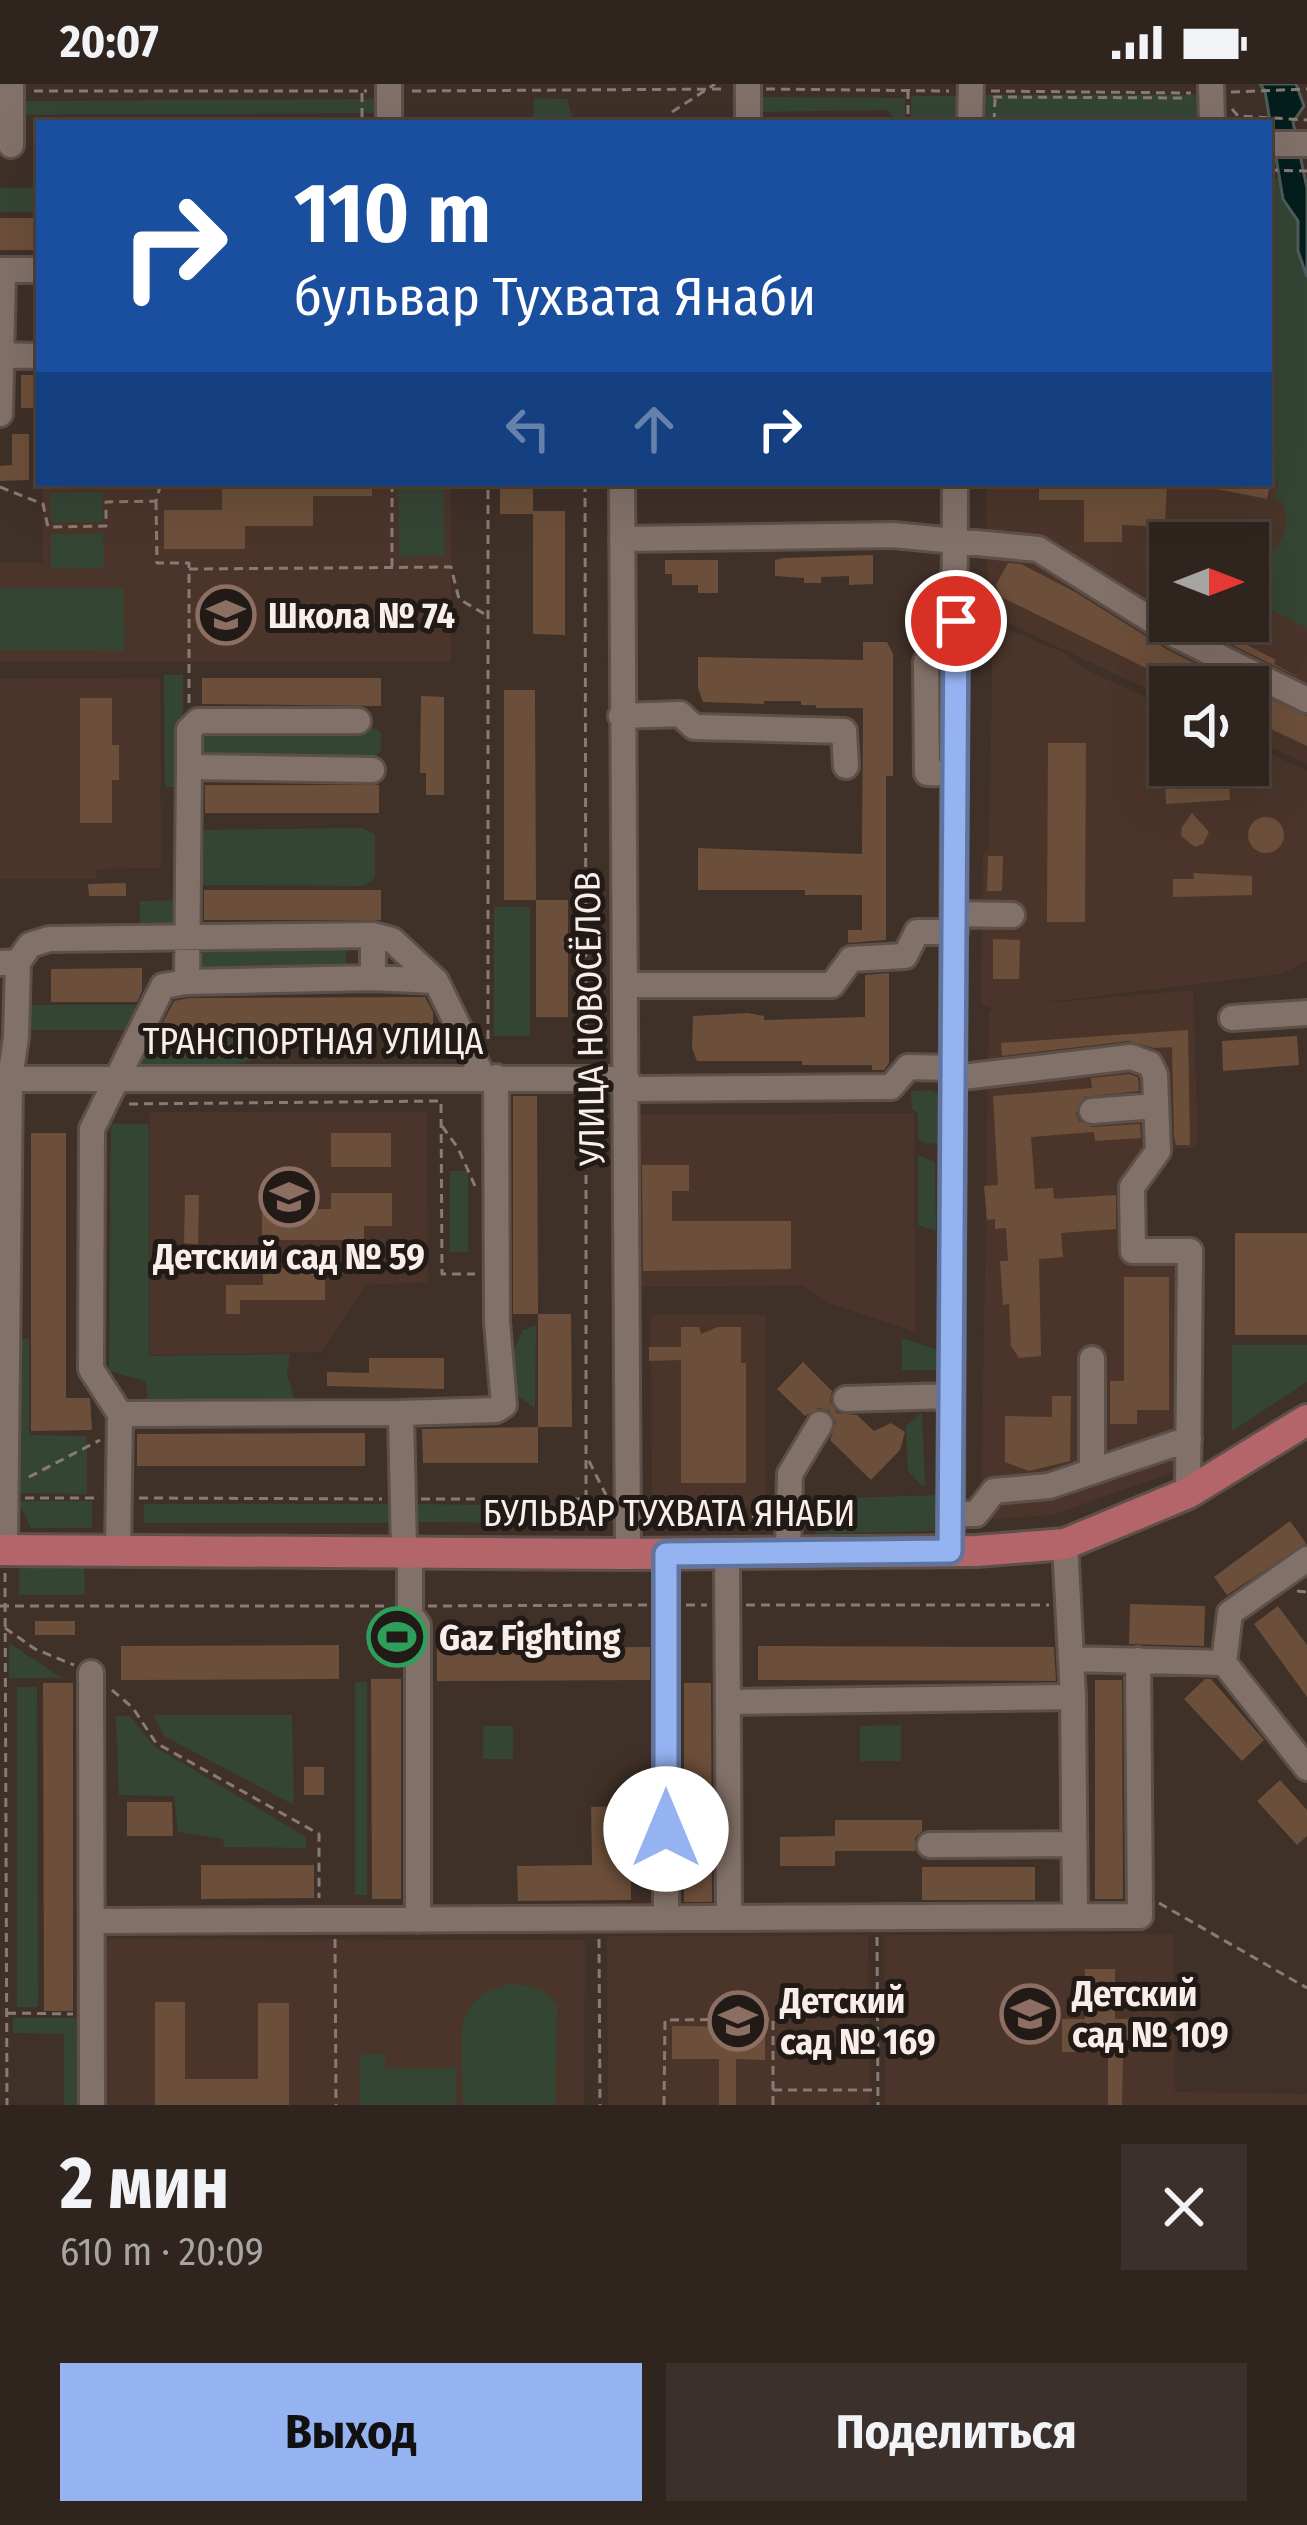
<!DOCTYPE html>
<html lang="ru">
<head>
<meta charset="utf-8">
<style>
	:root { --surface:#2f241e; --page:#3b302b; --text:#f1f3f6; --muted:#a7a4a4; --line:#4a413c; --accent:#95b2f1 }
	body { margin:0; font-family:"Fira Sans Condensed",sans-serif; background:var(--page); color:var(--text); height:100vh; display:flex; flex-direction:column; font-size:45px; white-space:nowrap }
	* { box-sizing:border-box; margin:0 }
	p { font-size:39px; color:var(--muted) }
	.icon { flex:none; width:66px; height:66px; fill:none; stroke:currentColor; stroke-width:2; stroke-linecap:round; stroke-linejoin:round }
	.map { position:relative; height:2021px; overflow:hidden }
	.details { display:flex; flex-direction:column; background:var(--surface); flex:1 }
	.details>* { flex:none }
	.top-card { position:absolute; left:36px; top:36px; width:1236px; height:366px; border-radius:0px; box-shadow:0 12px 48px #0002,0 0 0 3px var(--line); background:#1a4fa0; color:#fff; overflow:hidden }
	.needle { width:78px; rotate:90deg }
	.tools { position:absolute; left:1149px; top:438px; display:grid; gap:24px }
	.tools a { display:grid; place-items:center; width:120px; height:120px; border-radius:0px; background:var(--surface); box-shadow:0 12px 48px #0002,0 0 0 3px var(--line); font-size:60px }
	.pin { position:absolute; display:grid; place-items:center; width:102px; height:102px; color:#fff; margin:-51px; border:6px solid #fff; border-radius:50%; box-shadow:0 3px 12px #0007 }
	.me { position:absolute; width:132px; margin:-66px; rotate:0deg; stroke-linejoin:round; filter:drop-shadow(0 0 9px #0008) }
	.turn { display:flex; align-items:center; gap:42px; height:252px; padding:0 60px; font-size:54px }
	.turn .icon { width:156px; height:156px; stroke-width:2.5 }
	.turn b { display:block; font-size:84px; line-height:102px }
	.lanes { display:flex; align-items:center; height:114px; padding:0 60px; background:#0003; justify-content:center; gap:60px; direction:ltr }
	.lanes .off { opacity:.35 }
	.round { display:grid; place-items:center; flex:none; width:126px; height:126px; border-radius:0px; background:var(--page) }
	.head { display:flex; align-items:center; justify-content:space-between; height:204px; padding:0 60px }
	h1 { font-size:72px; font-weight:700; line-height:90px }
	.button { display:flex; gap:24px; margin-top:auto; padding:24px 60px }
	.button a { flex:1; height:138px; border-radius:0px; background:var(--accent); color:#111; font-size:48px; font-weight:700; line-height:138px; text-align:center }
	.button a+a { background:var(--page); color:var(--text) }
	.status { display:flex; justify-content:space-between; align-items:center; height:84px; padding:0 60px; background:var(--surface); direction:ltr }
	.status svg { height:33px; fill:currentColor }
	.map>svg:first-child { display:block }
	.built { fill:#4b352a }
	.green { fill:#354534 }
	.water { fill:#041d1d; stroke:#4e5c5a; stroke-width:3 }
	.building { fill:#6c4f3a }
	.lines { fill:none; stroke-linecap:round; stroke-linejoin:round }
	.minor-casing { stroke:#5d5049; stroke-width:30 }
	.major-casing { stroke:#5d5049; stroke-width:36 }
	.path { stroke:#887b74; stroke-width:3; stroke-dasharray:9 6; stroke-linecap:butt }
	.minor { stroke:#827168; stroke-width:24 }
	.major { stroke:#b3656a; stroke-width:30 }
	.route-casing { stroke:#61749d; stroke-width:30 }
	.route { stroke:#95b2f1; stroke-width:21 }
	.labels { text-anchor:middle; stroke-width:10; stroke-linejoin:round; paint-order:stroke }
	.poi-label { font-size:36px; font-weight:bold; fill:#f9eee9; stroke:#211a16; text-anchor:start }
	.street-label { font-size:36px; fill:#f9eee9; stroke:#211a16 }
</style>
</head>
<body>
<div class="status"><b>20:07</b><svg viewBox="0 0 49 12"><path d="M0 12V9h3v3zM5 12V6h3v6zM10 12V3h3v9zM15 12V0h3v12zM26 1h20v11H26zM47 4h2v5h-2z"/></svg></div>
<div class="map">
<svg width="1307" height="2021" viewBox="0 0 1307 2021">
	<rect width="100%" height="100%" fill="#3f3028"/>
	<path class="built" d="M1269 396 1279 399 1288 439 1280 460 1273 466 1201 440 1194 459H1170V537H1248V513L1307 545V680L1248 652V603H1170V616L988 530 986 399Z
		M43 399H451V578H0V479H43Z
		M993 539 1065 569 1084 585 1170 624V681H1248V660L1307 687V877L1281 890 1032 920 1193 906 1198 1063 1173 1065 1138 1076 1127 1172 1182 1171 1185 1384 1052 1431 981 1436 989 926 994 925 981 921 983 768 989 765Z
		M160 594 161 784 96 785V795H0V595Z
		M150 1028H427L428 1198 366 1201 322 1268 150 1271Z
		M914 1029 915 1248 828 1219 803 1202 637 1203 636 1031Z
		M651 1231H766V1424L652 1425Z
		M1174 1850 1175 2008 1307 2010V2021H885L884 1851Z
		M868 1851 870 2021H608L607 1852Z
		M104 1855 585 1856 584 2021H104Z"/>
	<path class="green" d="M983 11H1204L1200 34 1194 38H989L982 34Z
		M911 12H959L955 38 911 39Z
		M754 13 905 14V37H896L888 26 760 28Z
		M534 14 567 15 574 39H413L414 36H533Z
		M378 15V29L25 31V17Z
		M1269 94H1307C1307 132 1288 155 1307 193V545L1248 513V459H1194L1201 440 1273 466C1288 454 1287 437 1283 420L1274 415 1279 399 1269 396Z
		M0 104H39V128H0Z
		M398 399H444L445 472 399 473Z
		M103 408V438H51V409Z
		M103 449 104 484 51 485V450Z
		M0 504H124L125 567 0 566Z
		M164 591H183V703H165Z
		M372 643 381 649V667L373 674 206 676 195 668V652L205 645Z
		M363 744 375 751V794L363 802 203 801 193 790 195 756 204 746Z
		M184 816 185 848 140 849V817Z
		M494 823H530V952H494Z
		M339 857 346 863V883L198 893 192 861Z
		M31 921H144L133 946H31Z
		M156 922 157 950 161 952H281L279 960C247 990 187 984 147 986L140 982 139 969Z
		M932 1006 939 1011 938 1060 924 1059 918 1054V1030L912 1025 911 1007Z
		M111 1040H149V1272L290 1270 287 1290 295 1318 148 1320 146 1297 109 1287Z
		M918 1071 935 1078 936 1147 918 1141Z
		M450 1087H468V1168H450Z
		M536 1241 535 1324 514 1309 509 1276 523 1246Z
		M902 1254 941 1267V1286H902Z
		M14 1255H29V1351L87 1352V1410L15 1409 19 1307Z
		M1232 1261H1307V1298L1232 1347Z
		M922 1328 925 1400 922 1402 908 1387 906 1342Z
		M946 1411 940 1446 934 1447 820 1450 804 1444 799 1426 803 1415Z
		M18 1417H92V1444H31Z
		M144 1420H389V1439H144Z
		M412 1420 581 1422 580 1439 412 1438Z
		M84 1480 85 1511H19V1481Z
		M9 1559 62 1594H9Z
		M355 1598H367V1811H355Z
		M17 1603H37L38 1923H17Z
		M154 1631H292L294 1721 164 1652Z
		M116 1632H130L154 1662 306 1753V1764L224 1763 223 1755 178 1748 174 1712 119 1711Z
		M901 1641V1677H860V1642Z
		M483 1642H513V1675H483Z
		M511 1900C532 1902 546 1903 557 1922L556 2021H463C464 1967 444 1913 511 1900Z
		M13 1934H88L87 2021H64V1950L13 1949Z
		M385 1970 386 1984H456V2021H360L359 1971Z"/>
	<path class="water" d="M1260 0H1296L1304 22 1293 38 1307 104V193L1298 167V137L1283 115 1265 7Z"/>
	<path class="building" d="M0 134H39V166H0Z
		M21 291H39V324H21Z
		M12 350H29V396L0 397V382L12 381Z
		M222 399H372V412H313V442H245V465H164V426H222Z
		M500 399H533V427H565V551L533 550V430H500Z
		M1039 399H1167L1165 443 1122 441V458H1084V416H1039Z
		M1218 399H1270L1267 415 1217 405Z
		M873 471V500L849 501V492L821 493V499H804V494L775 492V476L784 474Z
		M665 476H718V509H698V501H672V490H665Z
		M1008 479 1021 480 1075 508 1168 566 1243 603H1185L1001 513 996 501Z
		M1184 537H1202L1276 576 1274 580 1301 595Z
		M863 558H887L893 570V692H886V856L848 859V846H862V811H805V806H698V764L862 770 863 624H816V621H801V617H764V620L703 618 698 604V573L863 576Z
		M202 594H381V622L202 620Z
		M1248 605 1307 632V662L1248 634Z
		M504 606H535L536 816H504Z
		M421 612 444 613V711H426V689H420Z
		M80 614H112V661H119V696H112V739H80Z
		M1048 659H1086L1085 838H1047Z
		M1179 681H1209L1210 698 1229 697 1230 716 1166 720 1165 701 1180 700Z
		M205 701H379V729H205Z
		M1192 729 1209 748 1203 760 1195 763 1181 752 1182 743Z
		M1248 751a18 18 0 1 1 36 0a18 18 0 1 1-36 0Z
		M988 772H1003L1002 807H987Z
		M1193 789 1252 792V811L1173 813V795H1194Z
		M126 799V812H89L88 800Z
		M204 806H381V836H204Z
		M536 816H568V933H536Z
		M993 855 1020 856 1019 895H993Z
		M142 884V907L137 918H51V885Z
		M889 889V979L884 986H872V981H802V977H697L692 964 693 932 748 929 764 932V936L865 933V891Z
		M425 913 433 928V944H160L174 917 189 914Z
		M1188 946 1190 1061H1176L1174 1052 1172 963 1154 964 1129 957 1002 972 1001 959Z
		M1297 952 1299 981 1223 987 1222 957Z
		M1129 990 1138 993 1139 1007 1084 1013 1076 1029 1079 1037 1092 1043 1140 1040 1141 1054 1095 1057 1094 1048 1031 1053 1035 1105 1053 1104 1054 1115 1116 1111V1145L1061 1149 1063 1173 1039 1175 1041 1272 1019 1274 1011 1262 1009 1220 1003 1221 1000 1177H1008L1006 1144 995 1145V1135L987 1136 984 1102 998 1101 993 1012 1092 1004 1091 994Z
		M513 1012H537L538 1230H513Z
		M31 1049H66V1314H90L92 1346 31 1347Z
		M331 1049H391V1083H331Z
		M642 1081H689V1107H672V1137H791V1185L643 1187Z
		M331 1109H392V1142H364V1156H262V1125H331Z
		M185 1111H199L198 1160 184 1159Z
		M1235 1149H1307V1251H1235Z
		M263 1184H325V1216H240V1230H226V1201H263Z
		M1124 1193H1169V1326H1137V1340H1110V1297H1124Z
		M538 1230H571L572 1343H538Z
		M681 1243H699L701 1250 718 1243H741V1279H746V1399H681V1276L649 1277V1263H681Z
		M369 1274H444V1305L327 1302V1288L369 1289Z
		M803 1278 832 1307 830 1317 837 1329 857 1331 874 1347 891 1339 905 1348 900 1366 871 1396 830 1356 836 1339 829 1327 819 1324 805 1332 777 1305Z
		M1052 1312H1071L1070 1377 1029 1387 1005 1378V1332L1052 1333Z
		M538 1343V1379H423L422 1345Z
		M365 1349V1382H137V1350Z
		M1290 1437 1306 1459 1227 1511 1214 1493Z
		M1130 1520 1205 1522 1204 1562 1129 1560Z
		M1278 1522 1307 1561V1613L1254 1540Z
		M35 1537H75V1551H35Z
		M372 1544H400L401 1565H372Z
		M339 1561V1595L121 1596V1562Z
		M758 1562 1054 1563 1056 1597 758 1596Z
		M650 1563V1596L437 1597V1564Z
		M371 1595H401V1815H372Z
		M1205 1595H1211L1264 1656 1242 1677 1184 1615Z
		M1095 1596H1122L1123 1815H1095Z
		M43 1599H73V1927H44Z
		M684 1599H711L712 1818H684Z
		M304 1683H324V1711H304Z
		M1280 1696 1307 1726V1752L1297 1761 1257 1717Z
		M627 1697H641L642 1758 631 1759V1816L518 1817 517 1782 592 1781 591 1723 628 1722Z
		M127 1718H172L173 1752H127Z
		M835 1736H922V1747L915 1754V1767H835V1782H780V1753L835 1752Z
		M201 1781H314V1814L201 1815Z
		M922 1783H1035V1816H922Z
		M1085 1885H1115V1935H1152V1968H1123L1122 2021H1108V1968H1062V1935H1085Z
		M155 1918H185V1995H258V1919H289V2021H155Z
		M672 1942 765 1943V1976L736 1975V2021H719V1975H672Z"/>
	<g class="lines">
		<g class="minor-casing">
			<path id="minor" d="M389 0V39
				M748 0V39
				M1211 0 1212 39
				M970 39 971 0
				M1269 60H1307
				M11 61V0
				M0 186H39
				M3 271 39 272
				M0 330 3 186
				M622 399 628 1470
				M622 455 893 451 1038 465 1177 552 1307 616
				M926 578 927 689 955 690
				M621 632 680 630 694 643 844 647 846 682
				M358 637H198L189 646V683L372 686
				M955 830 1012 831
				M373 851 392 856 436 897
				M18 878 30 861 49 855 373 851V894
				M0 879 18 878 16 953 10 995 5 1466
				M187 898 189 683
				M625 901H832L851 875 905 872 917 848H955
				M1232 934 1307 929
				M954 994 1131 973 1150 980 1155 991 1158 1067 1132 1103 1133 1167H1190L1188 1409
				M0 995H627
				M627 1005 891 1003 908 983 954 984
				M1092 1027 1156 1022
				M1092 1275V1388
				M846 1315 949 1312
				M120 1330 401 1329
				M950 1430H976L994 1407 1049 1402 1189 1355
				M118 1466 120 1330 91 1285 92 1045 163 902 187 898 373 894 436 897 483 993
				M951 1467 955 399
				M404 1468 401 1329 496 1326 504 1321 497 1238 496 993
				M410 1468V1530L418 1541V1836
				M788 1468 790 1390 820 1340
				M727 1469 729 1834
				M666 1470V1834
				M1072 1575 1224 1579 1307 1684
				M1224 1579 1230 1529 1307 1475
				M91 1589 92 2021
				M1073 1613 1075 1832
				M728 1618 1073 1613 1065 1460
				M930 1761 1074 1760
				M94 1837 1140 1832 1138 1576"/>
		</g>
		<g class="major-casing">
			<path id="major" d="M0 1466 628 1470 976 1467 1065 1460 1188 1409 1307 1336"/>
		</g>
		<path class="path" d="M766 5 949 7
			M908 6V39
			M34 7H367
			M412 7 727 5
			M991 7 1191 9
			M1231 8 1307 5
			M362 9V38
			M993 13 1188 14
			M1232 25 1238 32 1307 36
			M672 28 715 0
			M994 38 995 15
			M1269 86 1307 87
			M392 399V482
			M585 399 586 973
			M0 403 43 420 48 443 106 442V418L156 417 161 399
			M156 417 157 479H189V620
			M189 485 451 483 459 515 488 532
			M488 955V399
			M129 1020 441 1017 442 1190H475
			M442 1042 458 1064 475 1102
			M589 1377 606 1411
			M29 1393 100 1356
			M25 1414H100
			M139 1414 382 1415
			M421 1415H586V1013
			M752 1433 769 1425
			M5 1489 7 2021
			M1297 1507 1307 1508
			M686 1521H707
			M746 1521H1049
			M0 1522H389
			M428 1522 647 1521
			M5 1544 35 1565 74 1581
			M112 1606 133 1624 156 1659 319 1750V1814
			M1159 1819 1307 1904
			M877 1853 878 2021
			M335 1855 336 2021
			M599 1855 600 2021
			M7 1929 73 1930
			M773 2006H876
			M664 2021 665 1936 773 1935V2021"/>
		<use href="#minor" class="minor"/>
		<use href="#major" class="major"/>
	</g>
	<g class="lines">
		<g class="route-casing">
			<path id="route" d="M666 1745V1470L950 1467 956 537"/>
		</g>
		<use href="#route" class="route"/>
	</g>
	<defs>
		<g id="school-ring" transform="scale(3)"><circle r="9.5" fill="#211a16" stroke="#8d6e63" stroke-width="1.5"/><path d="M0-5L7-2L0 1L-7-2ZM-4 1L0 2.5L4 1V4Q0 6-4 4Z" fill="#8d6e63"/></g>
		<g id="stadium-ring" transform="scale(3)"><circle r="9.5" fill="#211a16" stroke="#2e9e5b" stroke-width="1.5"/><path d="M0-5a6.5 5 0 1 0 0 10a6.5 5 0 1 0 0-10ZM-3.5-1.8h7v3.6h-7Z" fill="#2e9e5b"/></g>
	</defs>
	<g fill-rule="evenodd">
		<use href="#school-ring" x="226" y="531"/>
		<use href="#school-ring" x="289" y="1113"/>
		<use href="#stadium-ring" x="397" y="1553"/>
		<use href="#school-ring" x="1030" y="1930"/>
		<use href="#school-ring" x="738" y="1937"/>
	</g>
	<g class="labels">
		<g class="poi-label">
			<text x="268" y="544">Школа № 74</text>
			<text x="289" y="1185" text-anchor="middle">Детский сад № 59</text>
			<text x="439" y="1566">Gaz Fighting</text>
			<text x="1072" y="1922">Детский<tspan x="1072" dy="41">сад № 109</tspan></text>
			<text x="780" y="1929">Детский<tspan x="780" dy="41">сад № 169</tspan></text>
		</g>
		<g class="street-label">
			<text transform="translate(589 935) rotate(-91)" y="13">УЛИЦА НОВОСЁЛОВ</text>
			<text x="313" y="970">ТРАНСПОРТНАЯ УЛИЦА</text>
			<text x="669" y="1442">БУЛЬВАР ТУХВАТА ЯНАБИ</text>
		</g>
	</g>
</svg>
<div class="tools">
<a><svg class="needle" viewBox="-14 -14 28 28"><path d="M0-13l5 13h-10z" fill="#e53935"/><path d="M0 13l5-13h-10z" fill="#a7a4a4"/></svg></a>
<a><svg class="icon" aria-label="sound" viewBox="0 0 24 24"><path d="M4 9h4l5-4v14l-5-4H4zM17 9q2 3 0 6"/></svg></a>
</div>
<div class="pin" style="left:956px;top:537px;background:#d93025"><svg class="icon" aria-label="arrive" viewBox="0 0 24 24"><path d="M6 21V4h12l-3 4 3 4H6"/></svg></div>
<svg class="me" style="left:666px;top:1745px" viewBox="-20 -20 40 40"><circle r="19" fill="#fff"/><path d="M0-13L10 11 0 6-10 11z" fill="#95b2f1"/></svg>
<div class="top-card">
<div class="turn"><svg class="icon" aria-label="right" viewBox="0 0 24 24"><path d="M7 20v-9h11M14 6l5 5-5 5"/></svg><div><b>110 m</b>бульвар Тухвата Янаби</div></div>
<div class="lanes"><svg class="icon off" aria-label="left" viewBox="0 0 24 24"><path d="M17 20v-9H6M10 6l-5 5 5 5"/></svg><svg class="icon off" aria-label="ahead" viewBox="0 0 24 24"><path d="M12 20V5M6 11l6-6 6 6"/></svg><svg class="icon" aria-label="right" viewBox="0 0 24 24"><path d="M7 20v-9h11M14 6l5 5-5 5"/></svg></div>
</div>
</div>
<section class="details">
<div class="head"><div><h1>2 мин</h1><p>610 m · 20:09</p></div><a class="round"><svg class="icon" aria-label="close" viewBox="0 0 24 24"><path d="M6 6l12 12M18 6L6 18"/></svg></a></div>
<div class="button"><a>Выход</a><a>Поделиться</a></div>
</section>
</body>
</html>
